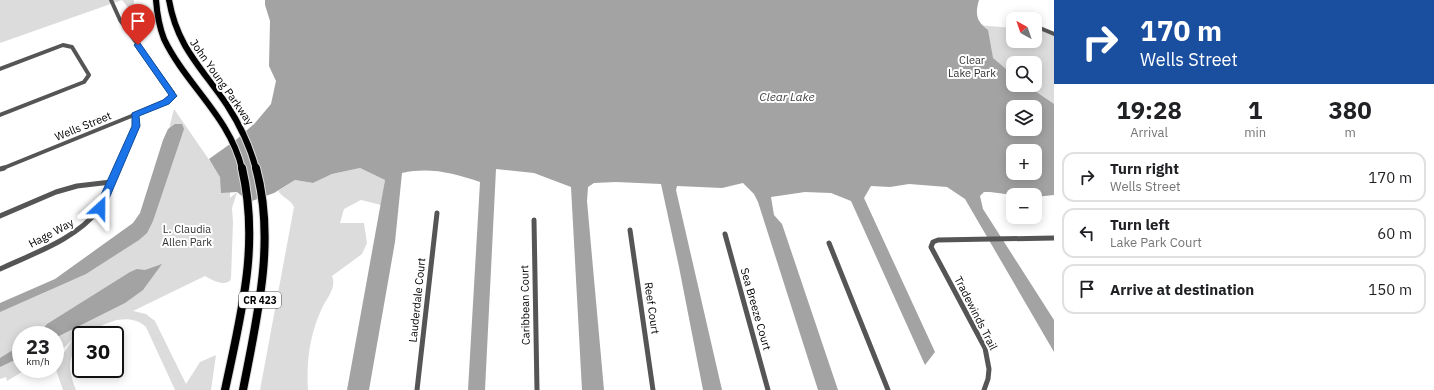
<!DOCTYPE html>
<html lang="en">
<head>
<meta charset="utf-8">
<style>
	:root { --surface:#fff; --page:#f2f2f2; --text:#202124; --muted:#757577; --line:#e0e0e0 }
	body { margin:0; font-family:"IBM Plex Sans",sans-serif; background:var(--page); color:var(--text); height:100vh; display:flex; flex-direction:column; font-size:15px; white-space:nowrap }
	* { box-sizing:border-box; margin:0 }
	p { font-size:13px; color:var(--muted) }
	.icon { flex:none; width:22px; height:22px; fill:none; stroke:currentColor; stroke-width:2; stroke-linecap:round; stroke-linejoin:round }
	.map { position:relative; flex:1; overflow:hidden }
	.details { display:flex; flex-direction:column; background:var(--surface); width:380px }
	.details>* { flex:none }
	.top-card { background:#1a4fa0; color:#fff; overflow:hidden }
	.needle { width:26px; rotate:320deg }
	.buttons { position:absolute; left:1006px; top:12px; display:grid; gap:8px }
	.buttons a { display:grid; place-items:center; width:36px; height:36px; border-radius:8px; background:var(--surface); box-shadow:0 2px 10px #0003; font-size:20px }
	.speed { position:absolute; left:12px; top:326px; display:flex; gap:8px; font-size:20px; font-weight:700; text-align:center }
	.speed>* { display:grid; place-content:center; width:52px; height:52px; border-radius:50%; background:var(--surface); box-shadow:0 2px 10px #0003; line-height:1 }
	.speed small { font-size:10px; font-weight:400 }
	.speed .limit { border:2px solid #111; border-radius:6px; background:#fff; color:#111 }
	.pin { position:absolute; display:grid; place-items:center; width:34px; height:34px; color:#fff; margin:-41px -17px; border-radius:50% 50% 50% 0; rotate:-45deg; box-shadow:0 0 4px #0007 }
	.pin .icon { rotate:45deg }
	.me { position:absolute; width:44px; margin:-22px; rotate:24deg; stroke-linejoin:round; filter:drop-shadow(0 0 3px #0008) }
	.turn { display:flex; align-items:center; gap:14px; height:84px; padding:0 20px; font-size:18px }
	.turn .icon { width:52px; height:52px; stroke-width:2.5 }
	.turn b { display:block; font-size:28px; line-height:34px }
	.eta { display:flex; justify-content:space-evenly; align-items:center; height:68px; text-align:center }
	.eta b { font-size:24px; font-weight:800; line-height:28px }
	ul { padding:0; list-style:none }
	li { display:flex; align-items:center; gap:12px; height:50px; margin:0 8px 6px; padding:0 12px; border:2px solid var(--line); border-radius:12px }
	li div { flex:1 }
	li b { display:block; font-size:15px }
	li em { font-style:normal }
	main { display:flex; flex:1; min-height:0 }
	.map>svg:first-child { display:block }
	.green { fill:#dcdcdc; fill-rule:evenodd }
	.water { fill:#a3a3a3; fill-rule:evenodd }
	.lines { fill:none; stroke-linecap:round; stroke-linejoin:round }
	.primary-far1-casing { stroke:#dbdbdb; stroke-width:8 }
	.primary-casing { stroke:#dbdbdb; stroke-width:10 }
	.minor-far1 { stroke:#555; stroke-width:4 }
	.minor { stroke:#555; stroke-width:5 }
	.primary-far1 { stroke:#000; stroke-width:6 }
	.primary { stroke:#000; stroke-width:8 }
	.route { fill:#1a73e8; stroke:#114b97 }
	.labels { text-anchor:middle; stroke-width:4; stroke-linejoin:round; paint-order:stroke }
	.shield { fill:#fff; stroke:#4c4c4c; stroke-width:1 }
	.shield-label { font-size:10px; font-weight:bold; fill:#000 }
	.park-label { font-size:11px; fill:#333; stroke:#fff }
	.street-label { font-size:11px; fill:#000; stroke:#fff }
	.water-label { font-size:12px; font-style:italic; fill:#444; stroke:#fff }
</style>
</head>
<body>
<main>
<div class="map">
<svg width="1054" height="390" viewBox="0 0 1054 390">
	<rect width="100%" height="100%" fill="#fff"/>
	<path class="green" d="M0 0H134L133 14 122 0 0 43Z
		M820 12 1013 28V41H1035V28L1054 36V155ZM1013 63H1035V85H1013ZM1013 107H1035V129H1013Z
		M174 109 230 190V198L237 192 232 208 233 222 231 278 230 281C222 286 212 280 205 276L133 311 146 314 155 321 186 384 200 362 216 355 211 390H175L146 327C133 315 115 319 101 326 93 330 90 335 81 335 81 342 79 344 75 350 66 364 71 376 76 390H63L55 367V358L63 354 73 339 65 347 55 353V335H21V369H27L7 381 6 377 0 379V305L69 277 145 223Z
		M360 168 385 180 381 205 361 200 344 209 340 223H364L367 243 362 254 332 276C337 287 327 298 322 308 310 334 306 361 308 390H260L294 207C290 199 283 198 278 191L295 180 313 183 332 174Z"/>
	<path class="water" d="M265 0H979C975 14 976 21 988 30L993 58 1013 75V85H1026L1054 104V195L1035 197V195H1013L990 192H984L980 196 983 209 1054 320V352L965 199 947 187 909 184 890 187 871 186 864 198 935 352 925 365 851 201 831 193 805 192 771 197 774 215 782 224 838 390H818L758 202 754 194 743 183 722 188 677 186 676 190 722 390H703L679 267 661 184 616 182 594 183 588 187 587 201 604 390H582L571 187 534 173 496 169 485 390H468L480 182C453 173 430 167 402 173L395 242 369 390H347L385 180 360 168 332 174 313 183 295 180 274 193 249 202 237 192 221 193 220 177 209 159 237 139 255 123 271 104 276 81 269 66 270 21 265 5ZM1013 107H1035V129H1013ZM1013 151H1035V173H1013Z
		M175 124H182L184 129 153 221 147 233 139 240 86 274 0 312V303L55 279 133 223 140 213 163 140 168 129Z
		M162 264 143 290 125 303 55 338V335H38L47 324 130 272 137 269 145 270Z
		M21 345V357L0 367V358Z"/>
	<g class="lines">
		<g class="primary-far1-casing">
			<path id="primary-far1" d="M156 0C157 13 159 26 164 39 186 85 230 117 242 169
				M169 0C177 47 202 68 227 105 240 125 250 146 256 169"/>
		</g>
		<g class="primary-casing">
			<path id="primary" d="M225 390C241 314 260 245 242 168
				M243 390C257 317 276 241 256 168"/>
		</g>
		<path class="minor-far1" d="M1014 19V17L1019 19
			M1035 26 1054 34
			M0 69 63 45 72 47 89 75 84 82 0 115
			M1 169 166 102 172 98 173 93 120 20 111 0
			M117 169 136 126 135 115"/>
		<path class="minor" d="M0 169 4 168
			M0 216 56 192 77 186 111 182
			M534 220 537 390
			M630 230 653 390
			M725 234 768 390
			M829 243 888 390
			M0 269C32 254 77 239 99 209 107 198 112 181 118 168
			M417 390 437 213
			M984 390 988 379 989 369 985 348 931 247 933 242 938 240 1054 238"/>
		<use href="#primary-far1" class="primary-far1"/>
		<use href="#primary" class="primary"/>
	</g>
	<path class="route" d="M138 42 140 43 177 96 169 104 139 116 140 126 105 208 100 212 95 208 132 126V113L163 100 169 95 134 45Z"/>
	<g class="labels">
		<rect class="shield" x="239" y="292" width="42" height="16" rx="3"/>
		<g class="shield-label">
			<text x="260" y="304">CR 423</text>
		</g>
		<g class="park-label">
			<text x="972" y="64">Clear<tspan x="972" dy="13">Lake Park</tspan></text>
			<text x="187" y="233">L. Claudia<tspan x="187" dy="13">Allen Park</tspan></text>
		</g>
		<g class="street-label">
			<text transform="translate(222 82) rotate(55)" y="4">John Young Parkway</text>
			<text transform="translate(83 126) rotate(-22)" y="4">Wells Street</text>
			<text transform="translate(51 233) rotate(-28)" y="4">Hage Way</text>
			<text transform="translate(417 300) rotate(-84)" y="4">Lauderdale Court</text>
			<text transform="translate(525 305) rotate(-91)" y="4">Caribbean Court</text>
			<text transform="translate(652 308) rotate(82)" y="4">Reef Court</text>
			<text transform="translate(756 309) rotate(74)" y="4">Sea Breeze Court</text>
			<text transform="translate(976 313) rotate(63)" y="4">Tradewinds Trail</text>
		</g>
		<g class="water-label">
			<text x="787" y="101">Clear Lake</text>
		</g>
	</g>
</svg>
<div class="buttons">
<a><svg class="needle" viewBox="-14 -14 28 28"><path d="M0-13l5 13h-10z" fill="#e53935"/><path d="M0 13l5-13h-10z" fill="#757577"/></svg></a>
<a><svg class="icon" aria-label="search" viewBox="0 0 24 24"><circle cx="10" cy="10" r="6"/><path d="M15 15l6 6"/></svg></a>
<a><svg class="icon" aria-label="layers" viewBox="0 0 24 24"><path d="M12 4l9 5-9 5-9-5zM3 14l9 5 9-5"/></svg></a>
<a>+</a>
<a>−</a>
</div>
<div class="speed"><div>23<small>km/h</small></div><div class="limit">30</div></div>
<div class="pin" style="left:138px;top:45px;background:#d93025"><svg class="icon" aria-label="arrive" viewBox="0 0 24 24"><path d="M6 21V4h12l-3 4 3 4H6"/></svg></div>
<svg class="me" style="left:100px;top:208px" viewBox="-20 -20 40 40"><path d="M0-17L14 15 0 8-14 15z" fill="#1a73e8" stroke="#fff" stroke-width="4"/></svg>
</div>
<section class="details">
<div class="top-card">
<div class="turn"><svg class="icon" aria-label="right" viewBox="0 0 24 24"><path d="M7 20v-9h11M14 6l5 5-5 5"/></svg><div><b>170 m</b>Wells Street</div></div>
</div>
<div class="eta">
<div><b>19:28</b><p>Arrival</p></div>
<div><b>1</b><p>min</p></div>
<div><b>380</b><p>m</p></div>
</div>
<ul>
<li><svg class="icon" aria-label="right" viewBox="0 0 24 24"><path d="M7 20v-9h11M14 6l5 5-5 5"/></svg><div><b>Turn right</b><p>Wells Street</p></div><em>170 m</em></li>
<li><svg class="icon" aria-label="left" viewBox="0 0 24 24"><path d="M17 20v-9H6M10 6l-5 5 5 5"/></svg><div><b>Turn left</b><p>Lake Park Court</p></div><em>60 m</em></li>
<li><svg class="icon" aria-label="arrive" viewBox="0 0 24 24"><path d="M6 21V4h12l-3 4 3 4H6"/></svg><div><b>Arrive at destination</b></div><em>150 m</em></li>
</ul>
</section>
</main>
</body>
</html>
